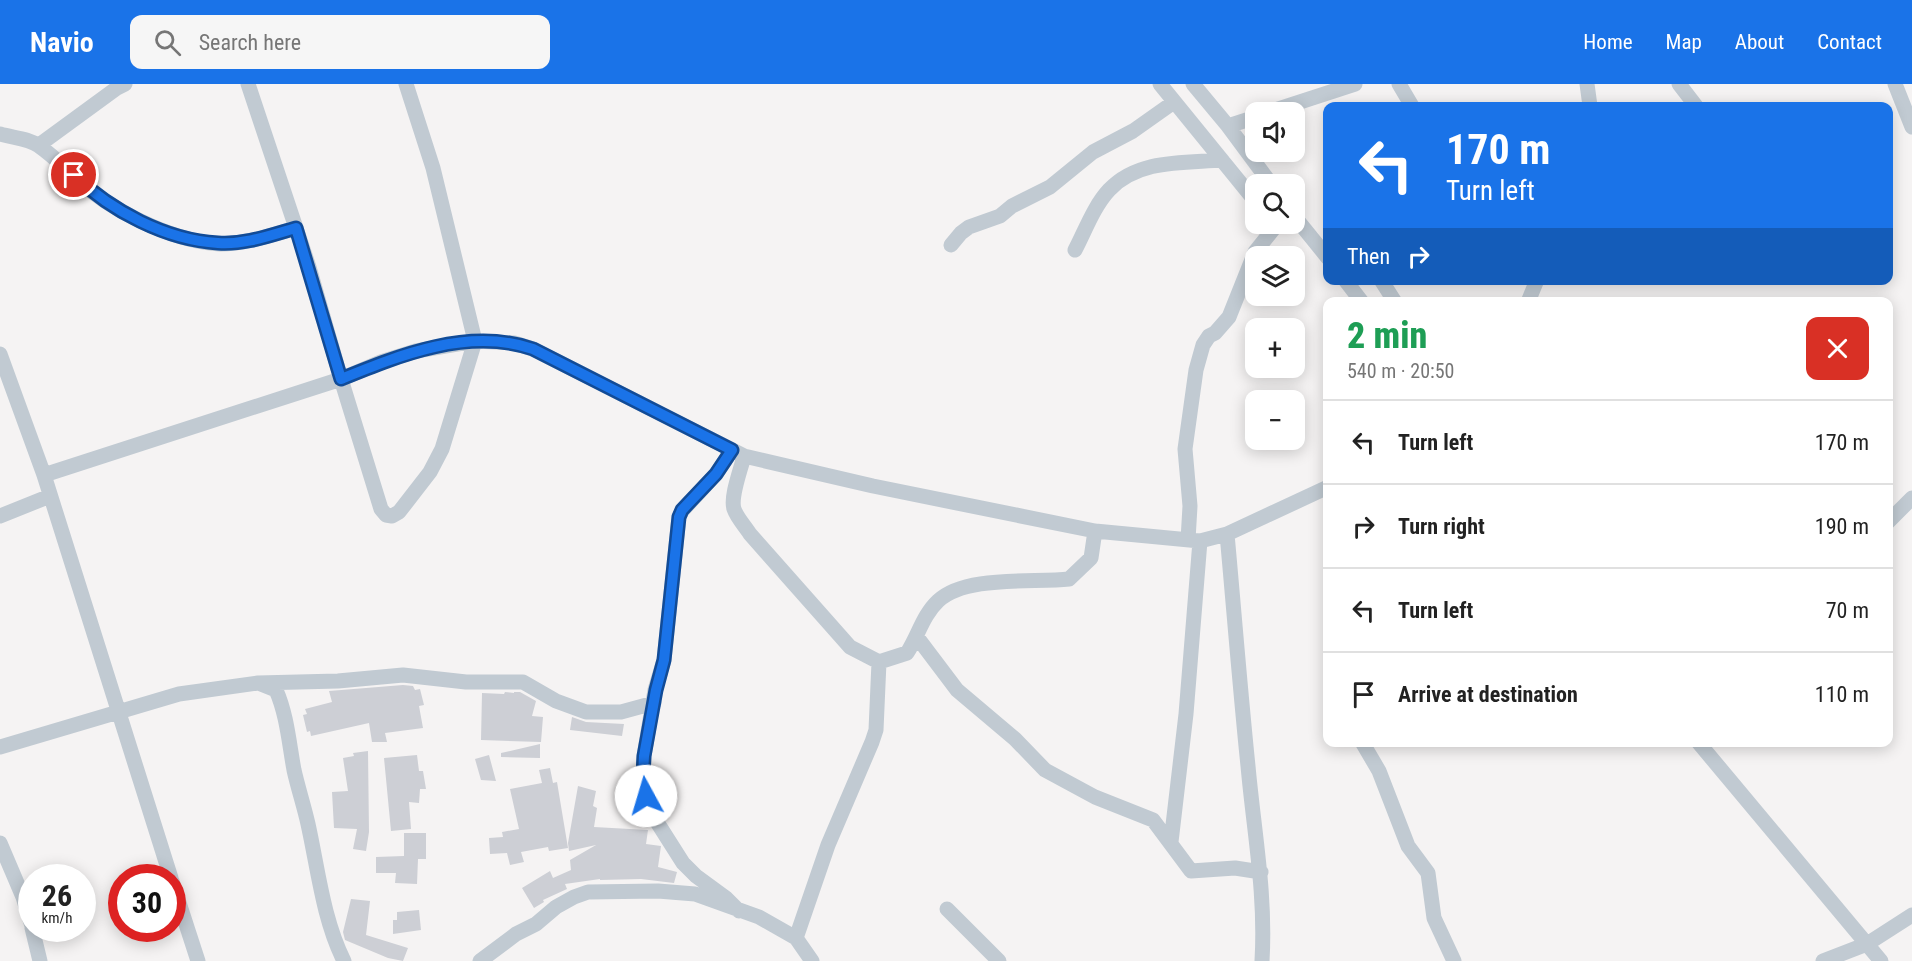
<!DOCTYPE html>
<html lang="en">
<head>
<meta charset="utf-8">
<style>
	:root { --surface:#fff; --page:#f6f6f6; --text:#222; --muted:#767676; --line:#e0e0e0; --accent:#1a73e8 }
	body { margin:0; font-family:"Roboto Condensed",sans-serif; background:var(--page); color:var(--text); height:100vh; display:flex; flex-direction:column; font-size:22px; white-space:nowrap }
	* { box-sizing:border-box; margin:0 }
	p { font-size:20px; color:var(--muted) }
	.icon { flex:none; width:33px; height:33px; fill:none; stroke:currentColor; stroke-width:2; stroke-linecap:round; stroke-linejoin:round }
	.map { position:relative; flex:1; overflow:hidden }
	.details { position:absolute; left:1323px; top:213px; width:570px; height:450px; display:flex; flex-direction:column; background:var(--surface); border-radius:12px; box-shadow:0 3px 15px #0003 }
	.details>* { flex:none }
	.hud { position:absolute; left:1323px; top:18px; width:570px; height:183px; border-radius:12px; box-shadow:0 3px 15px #0003; background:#1a73e8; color:#fff; overflow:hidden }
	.buttons { position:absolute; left:1245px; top:18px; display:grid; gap:12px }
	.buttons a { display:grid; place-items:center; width:60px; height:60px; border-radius:12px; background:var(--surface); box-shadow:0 3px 15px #0003; font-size:30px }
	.speed { position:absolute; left:18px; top:780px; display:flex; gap:12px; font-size:30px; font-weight:700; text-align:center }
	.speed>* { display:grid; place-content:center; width:78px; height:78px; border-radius:50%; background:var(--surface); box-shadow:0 3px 15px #0003; line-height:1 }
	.speed small { font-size:15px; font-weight:400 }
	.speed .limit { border:9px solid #d22; background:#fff; color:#111 }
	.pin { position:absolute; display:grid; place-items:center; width:51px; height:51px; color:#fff; margin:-26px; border:3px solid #fff; border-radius:50%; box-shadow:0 2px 6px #0007 }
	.me { position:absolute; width:66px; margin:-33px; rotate:354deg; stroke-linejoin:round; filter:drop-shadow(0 0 4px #0008) }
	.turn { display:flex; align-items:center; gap:21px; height:126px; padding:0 24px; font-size:27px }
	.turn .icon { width:78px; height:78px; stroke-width:2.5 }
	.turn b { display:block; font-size:42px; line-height:51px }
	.then { display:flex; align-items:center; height:57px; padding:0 24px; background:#0003; gap:12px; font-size:22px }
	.round { display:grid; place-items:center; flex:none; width:63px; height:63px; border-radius:12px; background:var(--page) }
	.overview { display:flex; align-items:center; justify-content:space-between; height:102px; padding:0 24px }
	h1 { font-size:36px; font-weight:800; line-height:45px; color:#1e9e55 }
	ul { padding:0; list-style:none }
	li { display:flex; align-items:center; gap:18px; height:84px; padding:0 24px; border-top:2px solid var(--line) }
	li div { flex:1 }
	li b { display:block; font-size:22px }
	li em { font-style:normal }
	header { display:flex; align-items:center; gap:36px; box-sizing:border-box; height:84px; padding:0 30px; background:var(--accent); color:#fff }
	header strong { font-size:28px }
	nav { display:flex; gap:33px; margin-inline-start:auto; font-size:21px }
	.search { width:420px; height:54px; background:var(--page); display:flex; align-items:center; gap:15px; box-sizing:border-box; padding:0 21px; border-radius:12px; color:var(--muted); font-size:22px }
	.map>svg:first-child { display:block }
	.building { fill:#cdcfd5 }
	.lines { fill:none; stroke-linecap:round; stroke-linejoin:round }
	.minor { stroke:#c1cad2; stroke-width:15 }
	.route-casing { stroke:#114b97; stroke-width:15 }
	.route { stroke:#1a73e8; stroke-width:10 }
</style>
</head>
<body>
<header>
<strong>Navio</strong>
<div class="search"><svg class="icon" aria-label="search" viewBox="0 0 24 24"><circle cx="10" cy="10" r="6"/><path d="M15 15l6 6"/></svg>Search here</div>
<nav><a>Home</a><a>Map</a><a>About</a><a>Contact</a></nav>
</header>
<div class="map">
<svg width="1912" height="877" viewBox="0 0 1912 877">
	<rect width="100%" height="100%" fill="#f5f3f3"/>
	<path class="building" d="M403 601 413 602 415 606 420 605 424 621 419 622 423 644 385 649 387 658H372L369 639 311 652 310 647 307 648 303 631 307 630 305 625 332 618 329 607Z
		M505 608 514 609V608H520L536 617 532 632 543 633 541 658 481 656 482 609 504 610Z
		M572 633 586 638 624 640 622 652 570 646Z
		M540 660V674L501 673V669Z
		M368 667 369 748 366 767 353 765 357 745 334 744 332 708 348 707 343 674 354 672 353 669Z
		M417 671 419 687H423L426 705H420L419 719 409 718 411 745 391 747 384 674Z
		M489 671 496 697 481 696 475 675Z
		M550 684 553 699 557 698 568 764 549 767 548 763 521 768 524 778 510 781 507 769 490 770 489 754 503 753 502 748 519 745 510 705 542 699 539 686Z
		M578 702 596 707 593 722 597 724 594 743 648 746 646 760 661 762 658 783 677 788 674 799 641 795 600 796V795L565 800 567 805 543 816 544 818 534 824 522 804 550 787 553 794 571 786 570 776 596 761 569 767 568 759Z
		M404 749H426V775H418L417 800 395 799 396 789H376V773L404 772Z
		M351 815 370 817 366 851 408 864 403 877 388 874 345 856 343 848Z
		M419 826 421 846 393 850V836H397V828Z"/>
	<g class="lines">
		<path class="minor" d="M248 0 309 183 341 295 381 425 386 431 392 432 399 428 430 388 442 365 475 257 433 84 406 0
			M1160 0 1256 118
			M1193 0 1228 42 1271 100
			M1399 0 1412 22
			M1587 0 1590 22
			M1679 0 1696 22
			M1895 0 1912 43
			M1269 28 1355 0
			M1228 42 1256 33
			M0 50C13 54 28 54 39 62 58 75 73 93 91 107 123 132 178 158 220 160 246 160 271 151 296 144
			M39 61 117 4 125 0
			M1294 132 1328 174
			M951 161 961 149 969 143 1000 132 1012 122 1050 103 1093 68 1133 47 1174 18
			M1075 166C1085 147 1094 122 1109 106 1138 75 1184 79 1222 76
			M1345 196 1362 218
			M1381 196 1395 218
			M1528 218 1537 196
			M0 270 44 391 171 794
			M732 366 716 390 682 427 679 433 664 576 655 606 644 672 643 691 650 727 683 779 696 792 726 814 739 827
			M744 372C741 385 730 413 734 425 737 434 745 442 750 450L850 563 879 578 876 646 872 658 828 761 796 854
			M44 391 341 295 381 278 416 267 475 257 514 259 533 265 744 372 873 402 1095 447 1200 457 1227 450 1328 403
			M0 432 50 412
			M1888 438 1912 414
			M1227 450C1234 527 1240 604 1248 682 1254 749 1266 809 1262 877
			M1188 456 1190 422 1185 365 1196 286 1203 261 1209 252 1215 249 1229 233 1255 168 1275 143 1280 140
			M917 553 957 606 1015 655 1045 686 1095 713 1153 736 1191 787 1235 784 1261 788
			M879 578 907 569C918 552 923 531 938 517 965 491 1033 499 1069 495L1091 474 1095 447
			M261 600 276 606C287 631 289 659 294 686 298 704 304 722 308 740 318 785 323 835 344 877
			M1362 658 1379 687 1408 762 1428 789 1434 834 1454 877
			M1698 658 1881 877
			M0 663 179 610 258 599 338 597 403 591 466 598H523L556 617 586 628H621L654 619
			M1171 758 1186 630 1200 457
			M0 759 23 813 32 842
			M172 797 198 877
			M947 825 999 877
			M32 844 40 877
			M480 877 516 850 536 840 556 823 574 813 588 808 658 807 695 810 759 833 796 854 812 877
			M1823 877 1867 860 1912 831"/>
	</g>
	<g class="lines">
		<g class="route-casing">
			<path id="route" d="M74 91C111 127 166 156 218 159 245 161 271 151 296 144L341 295C400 271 469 243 533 265L732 366 716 390 682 426 679 433 664 576 656 606 644 672 643 691 646 712"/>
		</g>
		<use href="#route" class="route"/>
	</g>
</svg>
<div class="buttons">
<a><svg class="icon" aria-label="sound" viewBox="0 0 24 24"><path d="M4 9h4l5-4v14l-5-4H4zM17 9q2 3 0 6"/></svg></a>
<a><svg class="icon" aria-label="search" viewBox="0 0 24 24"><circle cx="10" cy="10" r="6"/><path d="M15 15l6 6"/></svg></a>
<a><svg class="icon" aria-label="layers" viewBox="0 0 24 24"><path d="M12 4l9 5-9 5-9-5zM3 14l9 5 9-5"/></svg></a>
<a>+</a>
<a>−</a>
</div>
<div class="speed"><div>26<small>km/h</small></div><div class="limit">30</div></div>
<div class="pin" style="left:74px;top:91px;background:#d93025"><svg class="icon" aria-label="arrive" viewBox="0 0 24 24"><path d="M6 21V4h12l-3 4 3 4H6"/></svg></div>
<svg class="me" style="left:646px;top:712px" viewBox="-20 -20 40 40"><circle r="19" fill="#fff"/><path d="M0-13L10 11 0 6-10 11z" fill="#1a73e8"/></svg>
<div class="hud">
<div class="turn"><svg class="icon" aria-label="left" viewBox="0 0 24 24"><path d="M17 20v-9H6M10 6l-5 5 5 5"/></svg><div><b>170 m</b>Turn left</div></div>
<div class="then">Then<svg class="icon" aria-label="right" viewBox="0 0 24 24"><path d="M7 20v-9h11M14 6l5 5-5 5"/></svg></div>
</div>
<section class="details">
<div class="overview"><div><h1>2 min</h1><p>540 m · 20:50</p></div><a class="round" style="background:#d93025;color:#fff"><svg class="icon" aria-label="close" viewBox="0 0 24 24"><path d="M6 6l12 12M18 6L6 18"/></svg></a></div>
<ul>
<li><svg class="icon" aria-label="left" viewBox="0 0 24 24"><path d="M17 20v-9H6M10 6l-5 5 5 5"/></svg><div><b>Turn left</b></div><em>170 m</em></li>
<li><svg class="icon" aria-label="right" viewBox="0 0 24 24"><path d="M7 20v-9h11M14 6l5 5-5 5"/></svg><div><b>Turn right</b></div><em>190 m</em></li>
<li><svg class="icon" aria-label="left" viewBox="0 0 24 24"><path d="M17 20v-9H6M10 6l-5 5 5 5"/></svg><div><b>Turn left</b></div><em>70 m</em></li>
<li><svg class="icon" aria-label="arrive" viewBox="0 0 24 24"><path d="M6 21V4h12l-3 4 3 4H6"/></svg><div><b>Arrive at destination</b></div><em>110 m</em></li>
</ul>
</section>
</div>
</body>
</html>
